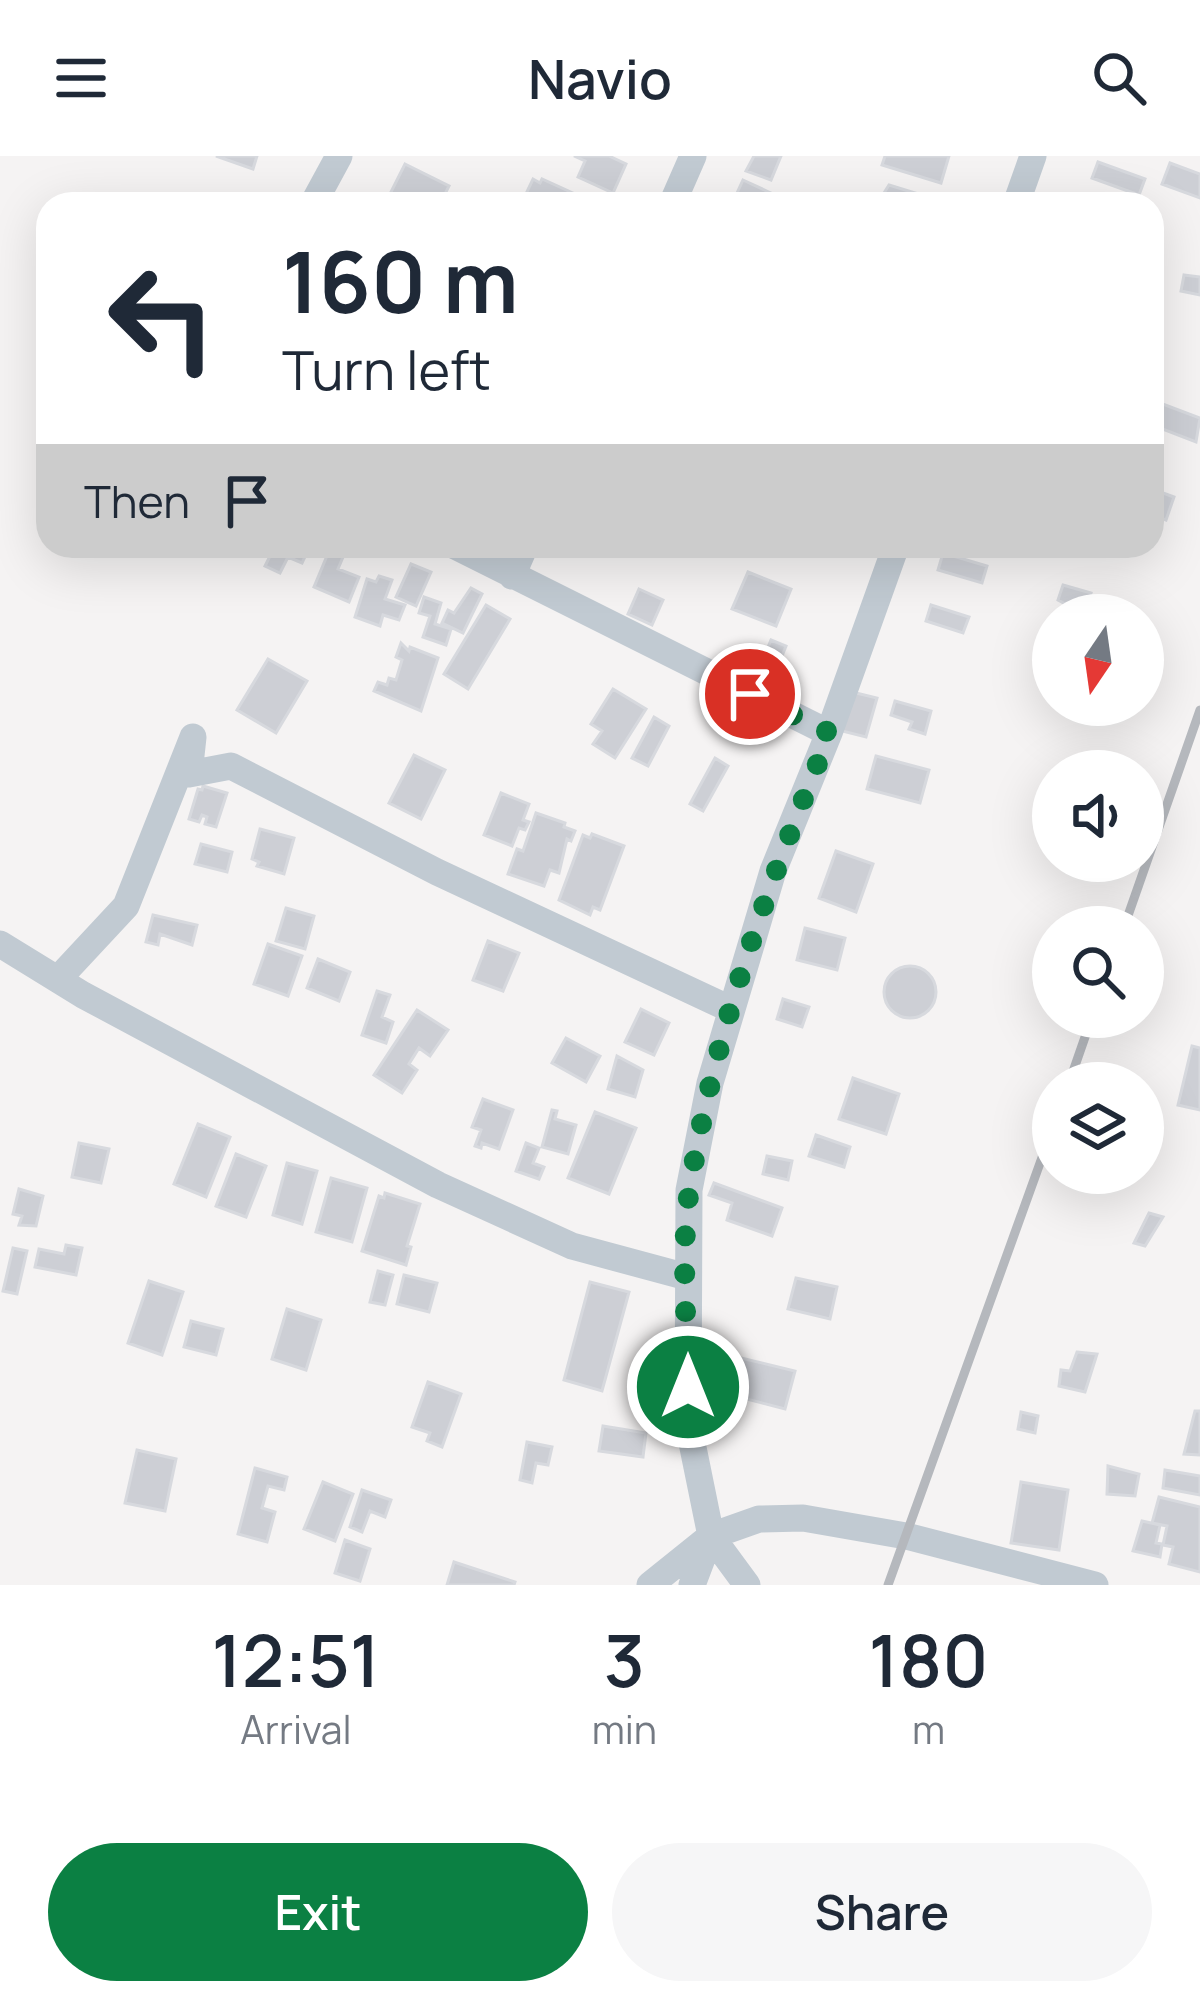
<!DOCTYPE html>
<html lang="en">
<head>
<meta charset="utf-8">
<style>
	:root { --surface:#fff; --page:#f6f6f7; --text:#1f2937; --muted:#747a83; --accent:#0b8043 }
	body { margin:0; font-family:Manrope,sans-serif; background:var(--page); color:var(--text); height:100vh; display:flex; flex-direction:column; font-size:45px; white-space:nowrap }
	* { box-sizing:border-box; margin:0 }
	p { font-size:39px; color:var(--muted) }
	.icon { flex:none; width:66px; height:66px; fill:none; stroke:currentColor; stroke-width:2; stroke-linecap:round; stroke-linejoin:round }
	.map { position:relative; height:1429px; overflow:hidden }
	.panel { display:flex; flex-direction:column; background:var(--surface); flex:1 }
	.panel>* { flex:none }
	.top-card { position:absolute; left:36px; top:36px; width:1128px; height:366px; border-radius:36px; box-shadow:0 12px 48px #0002; background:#fff; color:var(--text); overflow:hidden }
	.needle { width:78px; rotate:193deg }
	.controls { position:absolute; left:1032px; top:438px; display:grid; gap:24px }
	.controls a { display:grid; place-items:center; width:132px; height:132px; border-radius:50%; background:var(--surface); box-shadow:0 12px 48px #0002; font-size:60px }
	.pin { position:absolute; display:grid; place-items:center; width:102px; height:102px; color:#fff; margin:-51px; border:6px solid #fff; border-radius:50%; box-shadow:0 3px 12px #0007 }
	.me { position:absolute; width:132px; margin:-66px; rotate:0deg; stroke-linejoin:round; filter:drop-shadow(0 0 9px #0008) }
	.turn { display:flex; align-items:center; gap:42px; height:252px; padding:0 48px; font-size:54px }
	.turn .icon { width:156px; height:156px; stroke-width:2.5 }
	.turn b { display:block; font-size:84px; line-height:102px }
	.then { display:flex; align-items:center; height:114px; padding:0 48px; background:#0003; gap:24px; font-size:45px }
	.eta { display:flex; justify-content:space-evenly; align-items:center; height:204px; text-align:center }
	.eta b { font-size:72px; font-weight:600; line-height:84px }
	.button { display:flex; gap:24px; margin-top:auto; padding:24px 48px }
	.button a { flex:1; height:138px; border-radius:72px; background:var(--accent); color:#fff; font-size:48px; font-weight:600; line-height:138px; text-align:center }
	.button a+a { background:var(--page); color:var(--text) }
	header { display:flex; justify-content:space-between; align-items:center; height:156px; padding:0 48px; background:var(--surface); font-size:54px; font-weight:600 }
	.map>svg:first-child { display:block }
	.building { fill:#cdcfd5; stroke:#d7d9de; stroke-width:3 }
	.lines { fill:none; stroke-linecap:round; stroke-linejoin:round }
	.minor { stroke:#c1cad2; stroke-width:27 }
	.rail { stroke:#b5b8bd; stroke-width:9 }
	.route { stroke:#0b8043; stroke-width:21; stroke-dasharray:0 37.8 }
</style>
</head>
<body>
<header><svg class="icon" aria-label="menu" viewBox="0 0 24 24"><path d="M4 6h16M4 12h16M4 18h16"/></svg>Navio<svg class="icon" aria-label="search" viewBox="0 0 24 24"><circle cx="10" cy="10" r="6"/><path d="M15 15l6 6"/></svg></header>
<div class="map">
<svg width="1200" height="1429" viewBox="0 0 1200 1429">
	<rect width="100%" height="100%" fill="#f5f3f3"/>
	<path class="building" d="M216 0H257L253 13Z
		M574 0H609L626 8 613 37 578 21 585 5Z
		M754 0H781L771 24 746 15Z
		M885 0H949L941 27 882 9Z
		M1098 6 1145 23 1139 39 1092 22Z
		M1170 7 1200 18V42L1162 28Z
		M405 8 449 30 440 48H396L387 44Z
		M533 23 540 27 542 23 597 48H538L524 42Z
		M743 24 786 44 785 48H732Z
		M889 29 925 40 923 48H877Z
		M1184 119 1200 121V139L1181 135Z
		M1152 244 1200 262 1196 286 1152 269Z
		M1152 333 1174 341 1166 364 1152 359Z
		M275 390H310L302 407 288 401 280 417 265 410Z
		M329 395 343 401 338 413 359 421 349 446 314 431Z
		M943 397 987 410 982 427 938 414Z
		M411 408 431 416 416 450 396 441Z
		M748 416 791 433 776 470 732 453Z
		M379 420 392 424 385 443 405 449 399 464 383 459 380 470 355 461 367 423 376 426Z
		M1063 429 1091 437 1084 458 1058 444Z
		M471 432 482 438 463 477 442 467 448 454 454 457Z
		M639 433 663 444 652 469 628 458Z
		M424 441 441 447 435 468 451 473 446 489 423 481 430 460 419 457Z
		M486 449 510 463 468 533 444 518Z
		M931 449 969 461 963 477 926 465Z
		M771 484 786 490 780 505 789 509 783 527 746 514 753 497 764 501Z
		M401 487 409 495 410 491 438 502 421 555 374 535 378 526 387 529 389 522 396 524 402 504 396 501Z
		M268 503 307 525 276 577 237 554Z
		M613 533 646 553 615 602 593 588 602 575 591 568Z
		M852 536 877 542 866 581 842 575Z
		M895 545 931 555 925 578 909 573 912 566 891 559Z
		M654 561 669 570 648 610 632 602Z
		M414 599 445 614 421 663 389 647Z
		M876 600 929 614 920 647 867 633Z
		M715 602 728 610 703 655 690 648Z
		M203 630 227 637 216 671 205 668 207 661 202 659 199 666 189 663 198 633 202 634Z
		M501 637 529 648 523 664 529 666 525 674 519 672 512 690 484 679Z
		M536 657 565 667 564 671 575 675 571 685 567 683 559 717 550 714 544 730 508 718 517 693 523 695Z
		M260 673 294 682 284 718 257 710 259 706 252 703Z
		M592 678 624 690 600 754 593 751 590 759 559 744 583 679 590 682Z
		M201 688 232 696 227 716 195 708Z
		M836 695 873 708 856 756 819 742Z
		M286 752 314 760 305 793 276 785Z
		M153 759 197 769 192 789 160 778 158 789 146 786Z
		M805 772 845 782 837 814 797 804Z
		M488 785 519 797 503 835 473 824Z
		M268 788 302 800 288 840 254 828Z
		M318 803 350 816 339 845 307 832Z
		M884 836a26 26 0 1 1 52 0a26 26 0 1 1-52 0Z
		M377 835 390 839 382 861 393 866 386 887 362 879Z
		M783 843 809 851 802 871 777 863Z
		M641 853 669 867 654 899 625 886Z
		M417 854 448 874 430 900 419 892 409 908 417 914 402 937 374 919Z
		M566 882 600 900 586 926 552 907Z
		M1192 890 1200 892V954L1178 949Z
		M617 900 643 914 635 941 608 933Z
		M853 922 899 938 886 978 839 963Z
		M483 943 513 954 499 993 482 987 481 992 475 990 481 974 472 971Z
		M552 954 557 955 555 963 576 969 568 998 542 991Z
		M595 956 636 972 609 1038 568 1022Z
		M198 968 230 981 206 1041 174 1028Z
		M816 979 850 991 844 1011 809 1000Z
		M79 987 109 993 101 1027 72 1021Z
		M526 987 539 992 533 1007 544 1011 539 1023 516 1015Z
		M236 998 266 1010 246 1061 216 1050Z
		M767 1000 792 1005 788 1024 763 1018Z
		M287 1007 317 1015 302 1068 273 1059Z
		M331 1022 367 1032 352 1086 316 1076Z
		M714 1027 782 1052 772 1080 727 1064 732 1047 709 1039Z
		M19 1033 43 1040 36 1070 19 1069 22 1060 13 1058Z
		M385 1037 420 1048 407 1090 411 1091 406 1109 362 1095 379 1040 384 1042Z
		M1149 1057 1163 1061 1145 1090 1134 1087Z
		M66 1089 82 1092 76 1119 35 1111 39 1093 64 1098Z
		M13 1092 27 1095 17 1138 3 1135Z
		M378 1115 393 1119 385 1149 370 1146Z
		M404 1119 437 1127 429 1156 397 1148Z
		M796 1122 837 1131 830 1163 788 1153Z
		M149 1125 183 1136 162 1199 128 1187Z
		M590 1126 629 1136 602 1235 564 1224Z
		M287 1153 321 1164 306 1214 272 1203Z
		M191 1165 223 1173 216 1199 184 1191Z
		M1077 1196 1097 1198 1085 1236 1059 1230 1061 1214 1070 1215Z
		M741 1202 795 1215 785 1253 731 1239Z
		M428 1226 461 1238 442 1291 427 1285 430 1277 412 1271Z
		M1195 1255H1200V1299L1184 1298Z
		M1021 1256 1038 1260 1035 1277 1018 1273Z
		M603 1270 646 1277 643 1301 599 1295Z
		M527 1286 552 1291 548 1309 536 1307 532 1327 520 1324Z
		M137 1294 176 1303 165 1355 125 1347Z
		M1108 1310 1139 1318 1135 1340 1107 1338Z
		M255 1312 287 1321 284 1334 268 1330 262 1352 275 1356 267 1386 238 1378Z
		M1165 1314 1200 1320V1339L1163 1332Z
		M323 1326 353 1338 335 1385 304 1373Z
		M1021 1326 1068 1334 1059 1394 1011 1387Z
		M362 1334 391 1344 385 1361 370 1355 362 1376 350 1371Z
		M1159 1341 1200 1351V1416L1169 1408 1173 1391 1163 1389 1167 1370 1152 1367Z
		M1142 1365 1160 1369 1156 1387 1162 1388 1160 1401 1133 1395Z
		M345 1384 370 1393 360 1425 335 1417Z
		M454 1406 515 1426 514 1429H447Z"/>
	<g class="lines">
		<path class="minor" d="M313 48 339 0
			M672 48 693 0
			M1016 48 1033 0
			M455 390 829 577
			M512 420 525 390
			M0 788 83 839 438 1029 572 1090 687 1121
			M58 823 126 750 193 581 189 618 231 610 437 716 730 853
			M650 1429 711 1380 759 1363 803 1362 906 1380 1095 1429
			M692 1429 709 1384
			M747 1429 711 1380 688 1267 689 1034 710 927 773 715 829 577 896 390"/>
		<path class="rail" d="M1124 771 1200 554
			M1069 927 1092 861
			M888 1429 1053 971"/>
	</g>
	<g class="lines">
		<path class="route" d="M688 1231C687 1165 680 1094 690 1030 715 873 770 724 830 577L750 538"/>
	</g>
</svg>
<div class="controls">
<a><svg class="needle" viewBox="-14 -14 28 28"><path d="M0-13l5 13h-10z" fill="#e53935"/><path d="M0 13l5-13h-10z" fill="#747a83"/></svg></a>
<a><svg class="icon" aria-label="sound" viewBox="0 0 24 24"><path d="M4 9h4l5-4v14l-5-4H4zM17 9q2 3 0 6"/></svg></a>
<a><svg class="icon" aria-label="search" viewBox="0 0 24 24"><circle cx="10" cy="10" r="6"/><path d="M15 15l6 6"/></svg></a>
<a><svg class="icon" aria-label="layers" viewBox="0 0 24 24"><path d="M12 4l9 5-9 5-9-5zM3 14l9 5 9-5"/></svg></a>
</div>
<div class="pin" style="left:750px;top:538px;background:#d93025"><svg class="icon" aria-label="arrive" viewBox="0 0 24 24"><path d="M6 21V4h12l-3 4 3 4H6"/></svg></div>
<svg class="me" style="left:688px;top:1231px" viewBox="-20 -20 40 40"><circle r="17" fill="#0b8043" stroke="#fff" stroke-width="3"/><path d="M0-11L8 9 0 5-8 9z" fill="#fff"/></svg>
<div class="top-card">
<div class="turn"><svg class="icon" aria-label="left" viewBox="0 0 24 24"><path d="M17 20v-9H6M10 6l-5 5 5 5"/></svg><div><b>160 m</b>Turn left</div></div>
<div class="then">Then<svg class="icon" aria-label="arrive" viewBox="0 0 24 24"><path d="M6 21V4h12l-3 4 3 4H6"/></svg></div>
</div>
</div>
<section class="panel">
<div class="eta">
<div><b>12:51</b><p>Arrival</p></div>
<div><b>3</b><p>min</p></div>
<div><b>180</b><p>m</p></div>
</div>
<div class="button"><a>Exit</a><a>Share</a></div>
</section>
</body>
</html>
